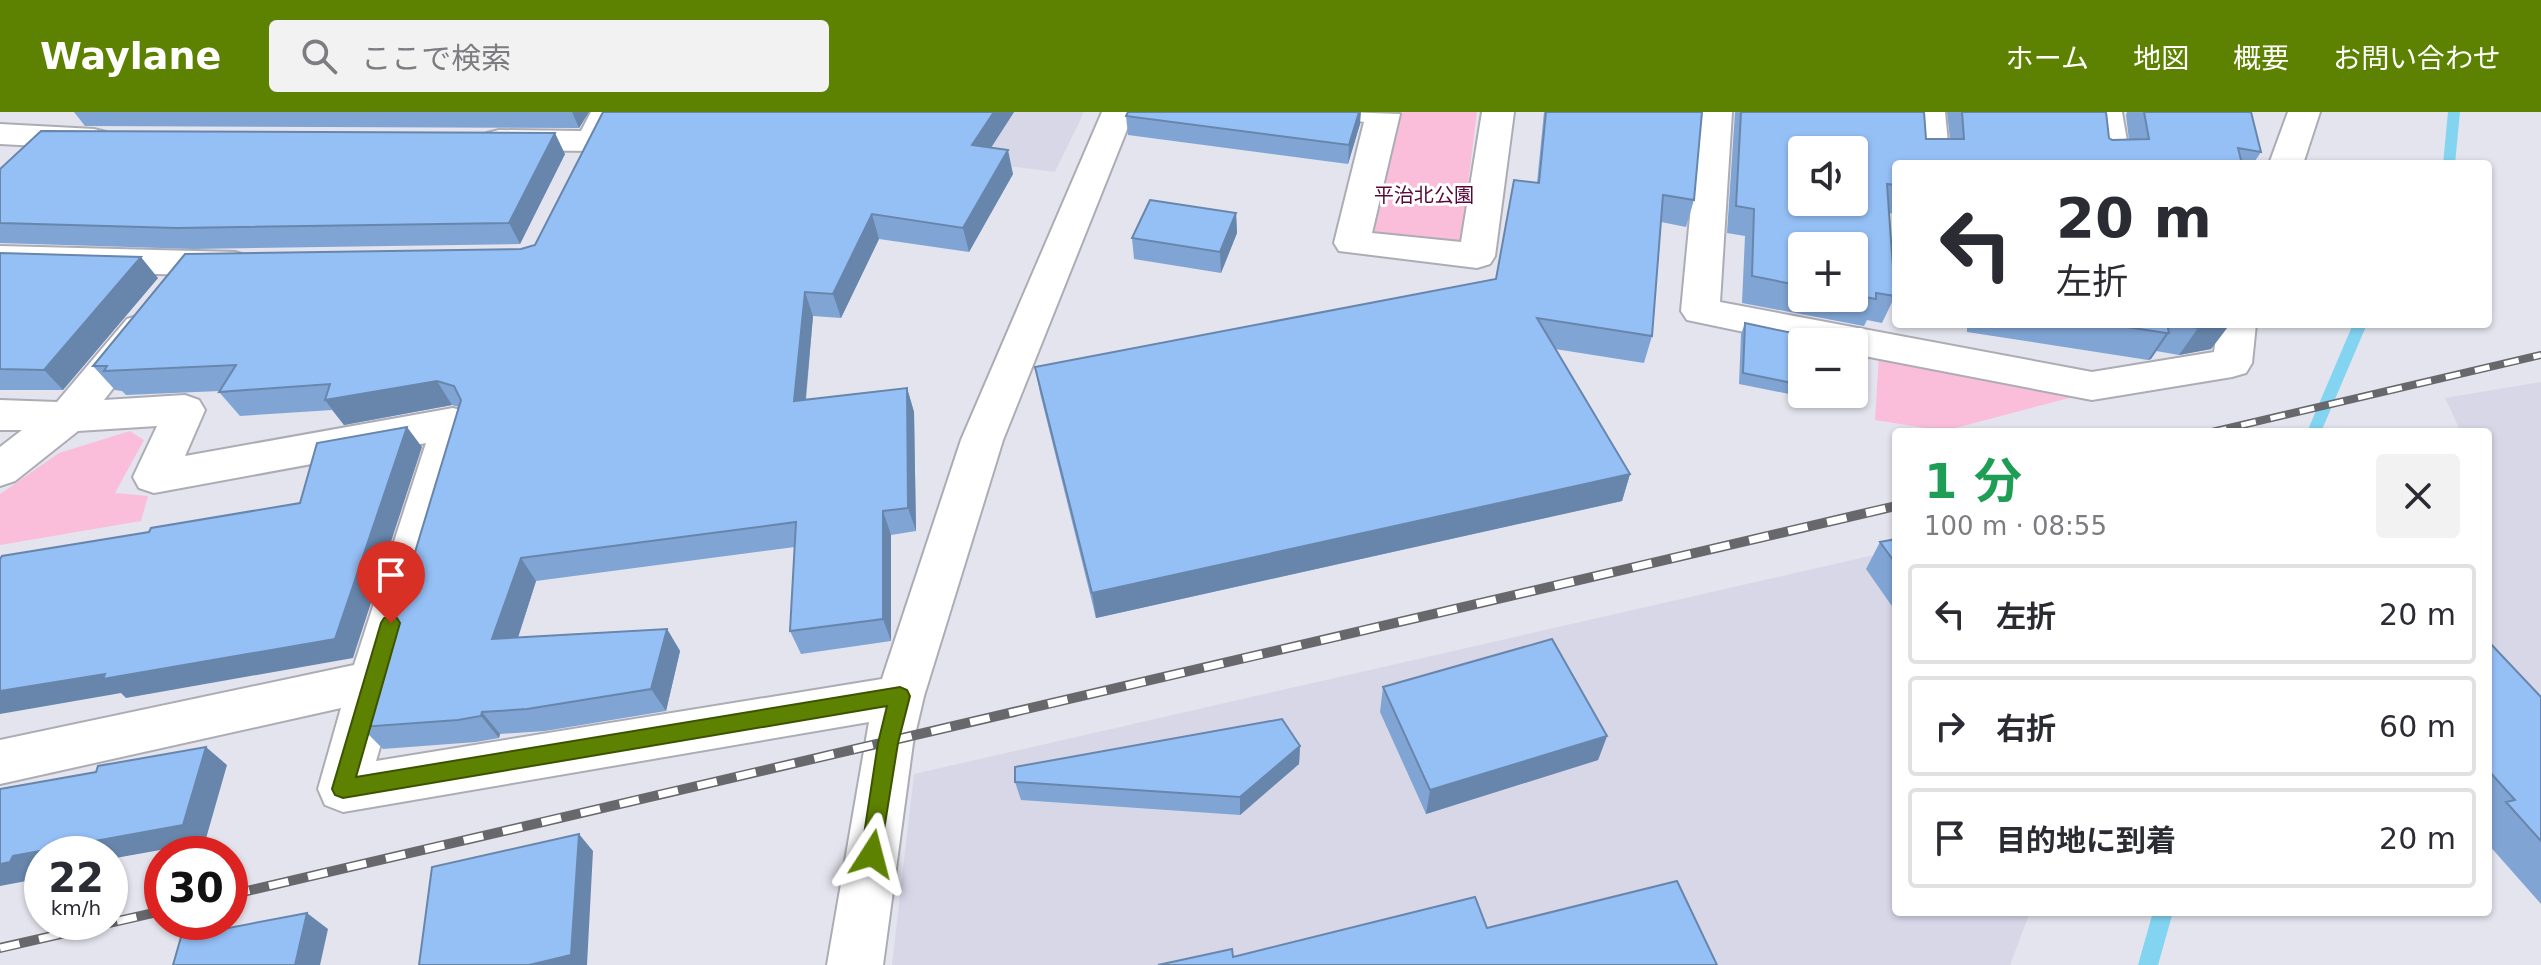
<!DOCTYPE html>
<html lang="ja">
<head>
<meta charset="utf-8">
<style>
	:root { --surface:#fff; --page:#f2f2f3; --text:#2b2b33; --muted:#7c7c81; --line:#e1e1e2; --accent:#5d8201 }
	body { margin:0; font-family:"DejaVu Sans","Noto Sans JP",sans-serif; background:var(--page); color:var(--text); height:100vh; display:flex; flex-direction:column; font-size:30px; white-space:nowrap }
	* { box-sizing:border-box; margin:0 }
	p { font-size:26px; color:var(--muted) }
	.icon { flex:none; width:44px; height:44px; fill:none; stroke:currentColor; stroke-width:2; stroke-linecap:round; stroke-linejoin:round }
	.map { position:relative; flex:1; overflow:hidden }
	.details { position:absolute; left:1892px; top:316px; width:600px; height:488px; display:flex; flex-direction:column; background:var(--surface); border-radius:8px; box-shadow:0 2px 6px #0004 }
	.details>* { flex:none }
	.hud { position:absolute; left:1892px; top:48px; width:600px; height:168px; border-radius:8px; box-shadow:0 2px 6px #0004; background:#fff; color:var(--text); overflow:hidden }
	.controls { position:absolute; left:1788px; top:24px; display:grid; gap:16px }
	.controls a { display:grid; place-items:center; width:80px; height:80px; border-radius:8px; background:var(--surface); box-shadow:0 2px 6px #0004; font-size:40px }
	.speed { position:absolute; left:24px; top:724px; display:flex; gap:16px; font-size:40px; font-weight:700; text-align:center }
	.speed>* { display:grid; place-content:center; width:104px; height:104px; border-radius:50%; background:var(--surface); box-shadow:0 2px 6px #0004; line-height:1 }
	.speed small { font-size:20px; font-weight:400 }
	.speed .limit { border:12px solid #d22; background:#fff; color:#111 }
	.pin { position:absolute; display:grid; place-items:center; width:68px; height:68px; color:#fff; margin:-82px -34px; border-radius:50% 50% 50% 0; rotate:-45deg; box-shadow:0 0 8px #0007 }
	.pin .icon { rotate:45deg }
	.me { position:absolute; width:88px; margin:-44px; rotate:9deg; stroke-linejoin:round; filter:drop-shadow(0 0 6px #0008) }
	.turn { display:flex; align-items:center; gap:28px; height:168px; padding:0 32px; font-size:36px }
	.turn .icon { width:104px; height:104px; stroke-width:2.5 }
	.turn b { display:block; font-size:56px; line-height:68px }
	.round { display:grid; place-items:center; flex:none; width:84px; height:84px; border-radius:8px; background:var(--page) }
	.head { display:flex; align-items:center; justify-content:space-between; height:136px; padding:0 32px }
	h1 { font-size:48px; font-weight:700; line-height:60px; color:#1e9e55 }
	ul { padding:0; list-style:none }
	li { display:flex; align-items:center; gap:24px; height:100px; margin:0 16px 12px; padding:0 16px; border:4px solid var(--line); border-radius:8px }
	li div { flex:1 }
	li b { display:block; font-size:30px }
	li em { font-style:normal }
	header { display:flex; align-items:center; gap:48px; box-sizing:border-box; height:112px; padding:0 40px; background:var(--accent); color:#fff }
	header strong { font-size:38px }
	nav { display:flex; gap:44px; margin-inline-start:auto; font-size:28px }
	.search { width:560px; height:72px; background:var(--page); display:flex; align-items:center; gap:20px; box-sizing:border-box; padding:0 28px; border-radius:8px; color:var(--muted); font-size:30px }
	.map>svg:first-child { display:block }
	.built { fill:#d7d7e8 }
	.green { fill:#fabeda }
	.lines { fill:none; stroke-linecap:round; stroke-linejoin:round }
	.stream { fill:#82d4f1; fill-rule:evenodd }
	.street-casing { stroke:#acacb5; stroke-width:4 }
	.street { fill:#fff; fill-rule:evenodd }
	.rail-far1-casing { stroke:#67676c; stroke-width:8 }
	.rail-casing { stroke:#67676c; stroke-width:10 }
	.rail-far1 { stroke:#fff; stroke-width:5; stroke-dasharray:15; stroke-linecap:butt }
	.rail { stroke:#fff; stroke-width:7; stroke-dasharray:20; stroke-linecap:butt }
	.wall { fill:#80a5d4; fill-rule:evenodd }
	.shaded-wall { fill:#6886ac }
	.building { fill:#95c0f6; stroke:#6886ac; stroke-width:2; fill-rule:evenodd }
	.route { fill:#5d8201; stroke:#3c5401; stroke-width:2 }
	.labels { text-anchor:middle; stroke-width:6; stroke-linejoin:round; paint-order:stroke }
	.far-park-label { font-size:20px; fill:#580839; stroke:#fff }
</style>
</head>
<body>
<header>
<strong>Waylane</strong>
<div class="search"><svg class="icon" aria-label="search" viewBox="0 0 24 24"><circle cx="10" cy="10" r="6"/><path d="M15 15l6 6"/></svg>ここで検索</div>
<nav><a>ホーム</a><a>地図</a><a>概要</a><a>お問い合わせ</a></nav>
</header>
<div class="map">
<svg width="2541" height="853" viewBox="0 0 2541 853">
	<rect width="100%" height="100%" fill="#e4e4ee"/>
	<path class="built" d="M706 0H1084L1055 60 699 14Z
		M2541 270V600L2488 544V320H2461L2445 286Z
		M1896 438V800H2030L2010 853H892L914 662Z"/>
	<path class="green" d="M1396 0H1477L1460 135 1373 125Z
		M1879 242 2077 284 1944 319 1875 308Z
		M130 319 144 328 115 381 148 384 141 409 0 433V382L59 341Z"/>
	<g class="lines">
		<path class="stream" d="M2448 0H2460L2455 52H2443Z
			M2353 212H2367L2321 320H2307Z
			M2153 800H2173L2158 853H2138Z"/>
		<g class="street-casing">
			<path id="street" d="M591 0H623L604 36 592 39 499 38 487 35 482 28 487 21 499 18 581 19Z
				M1102 0H1134L1003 328 924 584 913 631 883 853H827L869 610 343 700 325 693 318 677 341 596 0 672V628L354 553 426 331 154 381 139 376 133 365 157 314 78 319 15 369 0 374V335L22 318H0V288L57 290 127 207 141 203 155 207 160 216 104 288 185 283 199 288 205 298 185 344 453 296 467 300 474 311 376 649 882 567 961 328Z
				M1343 0 1400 2 1372 121 1461 130 1482 0H1514L1495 144 1490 152 1477 156 1339 139 1334 131 1364 10 1347 7Z
				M1700 0H1732L1720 190 2092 260 2214 240 2218 212H2256L2252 251 2246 261 2232 265 2092 288 1854 242V230L1802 232 1687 208 1681 199Z
				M1913 0H1945L1950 52H1916Z
				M2090 0H2122L2131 52H2097Z
				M2288 0H2320L2303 52H2269Z
				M0 12 94 17 106 20 111 27 106 34 94 37 0 32Z
				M0 134 235 140 248 144 253 152 248 160 235 164 0 158Z"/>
		</g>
		<use href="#street" class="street"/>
		<g class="rail-far1-casing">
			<path id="rail-far1" d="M2212 320 2541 243"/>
		</g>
		<g class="rail-casing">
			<path id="rail" d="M230 783 1896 394
				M0 836 162 799"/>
		</g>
		<use href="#rail-far1" class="rail-far1"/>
		<use href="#rail" class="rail"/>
	</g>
	<path class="wall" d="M74 0H589L579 16 85 14Z
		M603 0H1014L991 36 1013 62 969 140 879 127 841 206 813 204 806 288 907 276 914 300 916 419 891 423V529L801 542 790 519 795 435 536 469 518 526 667 517 680 539 666 599 545 619 500 622 499 626 476 630 383 637 361 615 395 516 459 295 452 293 344 313 332 298 240 304 219 280 220 279 126 283 122 279 115 278 93 254 535 133Z
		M1544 0H1702L1694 88 1686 115 1661 110 1652 224 1644 251 1555 237 1630 362 1622 389 1096 506 1040 281 1035 255 1496 167 1537 71Z
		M1735 0H1924L1926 27H1950L1947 0H2106L2109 26 2112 28H2129L2126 3 2127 0H2251L2261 40 2253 52H1896V102L1889 101 1895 184 1882 211 1867 208 1864 214 1742 191 1745 124 1727 121ZM1802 134H1854V186H1802Z
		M1126 4 1360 12 1348 52 1128 23Z
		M565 42 520 132 193 137 0 131V57Z
		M1236 101 1237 121 1221 161 1134 147 1132 126Z
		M0 141 158 166 63 278H0Z
		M1745 211 1857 233 1865 274 1860 285 1854 284 1849 294 1739 272 1741 222ZM1802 230 1854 282H1802Z
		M1967 212H2230L2211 237 2179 243 2156 239 2151 247 2148 248 1967 220Z
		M1896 427V500L1866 457 1880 430Z
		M2488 529 2541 585V792L2488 732Z
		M1383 575 1607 624 1598 648 1426 702 1380 600Z
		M1300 634 1299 652 1240 703 1021 688 1015 670Z"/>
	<path class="shaded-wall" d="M572 0H589L579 16Z
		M994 0H1014L977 57 972 33Z
		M1359 0H1361L1360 12 1348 52 1349 33Z
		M555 21 565 42 520 132 509 111Z
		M1008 38 1013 62 969 140 963 116Z
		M1236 101 1237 121 1221 161 1220 140Z
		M872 102 879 127 841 206 833 182Z
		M141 145 158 166 63 278 44 258Z
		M805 180 813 204 803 314 794 289Z
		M2222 212H2230L2211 237 2179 243 2198 216Z
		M2166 221H2169L2151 247 2148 248Z
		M437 269 452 293 344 313 325 288Z
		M907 276 914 300 916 419 908 396Z
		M407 315 422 335 353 546 126 586 121 581 0 602V579L105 562Z
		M1630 362 1622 389 1096 506 1092 481Z
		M883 399 891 423V529L883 507Z
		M521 446 536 469 510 550 492 527Z
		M667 517 680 539 666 599 651 577Z
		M482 600 500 622 499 626 481 604Z
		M1607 624 1598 648 1426 702 1430 678Z
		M1300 634 1299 652 1240 703V685Z
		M206 635 227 653 205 730 110 747V742H42V760L39 761 37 767 0 774V752L13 744Z
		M579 722 593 739 587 853H529Z
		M307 801 328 817 320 853H295Z"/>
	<path class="building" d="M603 0H994L972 33 1008 38 963 116 872 102 833 182 805 180 794 289 907 276 908 396 883 399V507L790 519 796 410 521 446 492 527 667 517 651 577 527 597 482 600 481 604 458 608 361 615 383 545 397 512 393 513 461 288 454 274 437 269 325 288 330 272 219 280 236 253 104 259 107 254H93L185 142 521 137 535 133Z
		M1128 0H1359L1349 33 1126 4Z
		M1546 0H1702L1694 88 1663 83 1652 224 1537 206 1630 362 1092 481 1035 255 1496 167 1514 68 1539 71Z
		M1741 0H1924L1926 27H1964L1962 0H2106L2109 26 2112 28 2149 27 2144 0H2251L2261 40 2238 36 2242 52H1896V73L1887 72 1895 184 1876 181V187L1854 183V134H1802V174L1752 164 1754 97 1736 94ZM1802 38H1854V90H1802Z
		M41 19 555 21 509 111 177 116 0 111V57Z
		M1150 88 1236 101 1220 140 1132 126Z
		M0 141 141 145 44 258 0 257Z
		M1745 211 1806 224 1856 222 1857 233 1867 236 1865 274 1855 272V283L1847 282H1854V230H1802V273L1743 261Z
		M2107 212H2167L2169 221H2166Z
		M2173 212H2222L2198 216Z
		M407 315 335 527 103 567 105 562 0 579V447L2 444 149 420 151 416 300 391 317 331Z
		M1896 427V452L1880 430Z
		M1552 527 1607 624 1430 678 1383 575Z
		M2488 529 2541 585V729L2506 690 2515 688 2488 658Z
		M1282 607 1300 634 1240 685 1015 670V655Z
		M206 635 183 713 13 744 10 750 0 752V677L96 660 98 654Z
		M579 722 571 843 529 853H419L432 755Z
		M1677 769 1717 853H1158L1232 837 1233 845 1475 785 1487 816Z
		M307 801 295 853H173L181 825Z"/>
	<path class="route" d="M391 504 397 506 400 511 356 665 900 575 907 578 910 584 898 631 879 749 872 752 864 749 861 742 878 631 887 594 343 686 335 683 332 677 381 511 384 506Z"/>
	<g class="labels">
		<g class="far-park-label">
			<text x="1424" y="90">平治北公園</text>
		</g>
	</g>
</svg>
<div class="controls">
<a><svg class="icon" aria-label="sound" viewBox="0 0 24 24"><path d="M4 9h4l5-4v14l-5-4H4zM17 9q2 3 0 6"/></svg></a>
<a>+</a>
<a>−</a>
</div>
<div class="speed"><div>22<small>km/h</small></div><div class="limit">30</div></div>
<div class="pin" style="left:391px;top:511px;background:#d93025"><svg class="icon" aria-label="arrive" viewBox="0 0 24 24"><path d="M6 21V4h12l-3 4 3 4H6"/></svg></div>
<svg class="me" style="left:872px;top:742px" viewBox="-20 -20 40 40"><path d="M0-17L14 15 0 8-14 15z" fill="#5d8201" stroke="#fff" stroke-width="4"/></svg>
<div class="hud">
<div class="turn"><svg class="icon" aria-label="left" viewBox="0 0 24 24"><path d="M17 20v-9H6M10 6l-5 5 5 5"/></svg><div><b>20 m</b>左折</div></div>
</div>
<section class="details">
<div class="head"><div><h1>1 分</h1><p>100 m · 08:55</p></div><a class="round"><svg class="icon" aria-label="close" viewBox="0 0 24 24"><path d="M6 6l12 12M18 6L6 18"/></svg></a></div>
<ul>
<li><svg class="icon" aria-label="left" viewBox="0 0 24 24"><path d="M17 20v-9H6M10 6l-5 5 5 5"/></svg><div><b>左折</b></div><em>20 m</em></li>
<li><svg class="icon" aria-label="right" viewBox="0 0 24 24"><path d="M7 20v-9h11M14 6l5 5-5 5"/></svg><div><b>右折</b></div><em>60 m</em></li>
<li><svg class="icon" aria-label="arrive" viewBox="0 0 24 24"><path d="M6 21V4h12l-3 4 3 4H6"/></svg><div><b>目的地に到着</b></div><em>20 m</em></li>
</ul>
</section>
</div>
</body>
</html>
